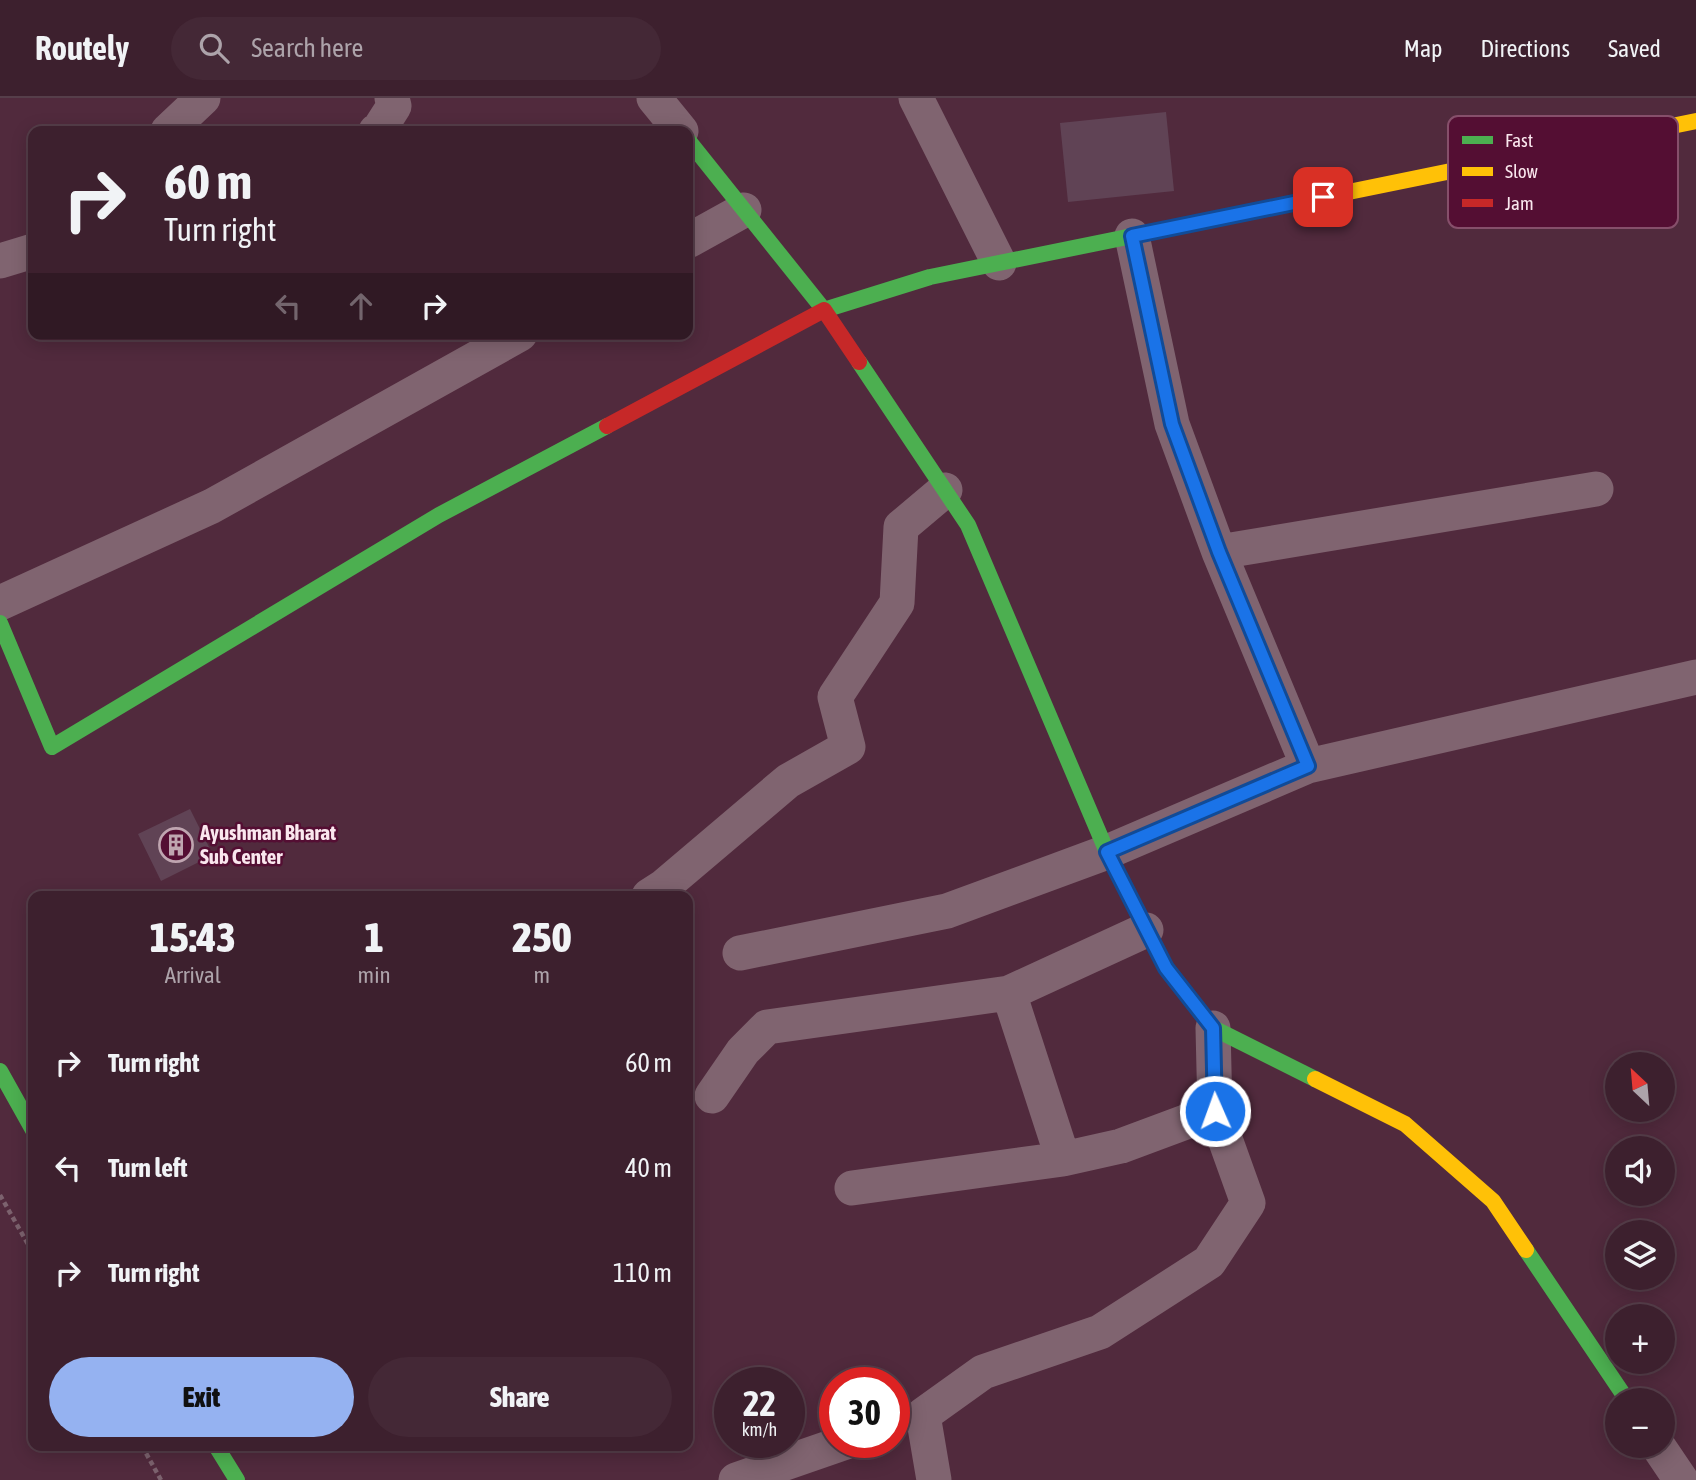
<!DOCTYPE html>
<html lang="en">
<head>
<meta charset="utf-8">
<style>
	:root { --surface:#3d202e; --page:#442836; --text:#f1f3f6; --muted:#ada3aa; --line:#563e4a; --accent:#95b2f1 }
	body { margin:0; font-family:"Asap Condensed",sans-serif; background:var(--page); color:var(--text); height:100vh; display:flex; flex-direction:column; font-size:26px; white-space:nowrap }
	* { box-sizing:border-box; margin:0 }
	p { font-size:23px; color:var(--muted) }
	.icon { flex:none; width:38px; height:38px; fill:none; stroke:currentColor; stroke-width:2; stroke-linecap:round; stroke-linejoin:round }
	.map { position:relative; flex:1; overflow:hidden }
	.sheet { position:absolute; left:28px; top:793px; width:665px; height:560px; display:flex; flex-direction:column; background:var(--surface); border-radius:14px; box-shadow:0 4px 18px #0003,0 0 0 2px var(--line) }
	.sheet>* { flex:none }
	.banner { position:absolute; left:28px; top:28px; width:665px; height:214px; border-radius:14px; box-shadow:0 4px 18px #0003,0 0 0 2px var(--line); background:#3d202e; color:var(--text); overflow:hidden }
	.needle { width:46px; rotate:334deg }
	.buttons { position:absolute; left:1605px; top:954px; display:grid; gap:14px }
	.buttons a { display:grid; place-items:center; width:70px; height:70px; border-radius:50%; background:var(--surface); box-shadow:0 4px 18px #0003,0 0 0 2px var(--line); font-size:35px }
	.speed { position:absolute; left:714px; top:1269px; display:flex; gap:14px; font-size:35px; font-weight:700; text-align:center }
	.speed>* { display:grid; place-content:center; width:91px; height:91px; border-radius:50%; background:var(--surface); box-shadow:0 4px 18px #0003,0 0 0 2px var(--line); line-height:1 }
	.speed small { font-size:18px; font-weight:400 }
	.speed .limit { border:10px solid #d22; background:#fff; color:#111 }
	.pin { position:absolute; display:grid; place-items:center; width:60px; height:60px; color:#fff; margin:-30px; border-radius:14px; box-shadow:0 4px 10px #0006 }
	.me { position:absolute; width:77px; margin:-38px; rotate:358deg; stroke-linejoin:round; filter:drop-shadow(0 0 5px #0008) }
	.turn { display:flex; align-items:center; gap:24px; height:147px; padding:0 21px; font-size:32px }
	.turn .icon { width:91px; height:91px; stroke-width:2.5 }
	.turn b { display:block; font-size:49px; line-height:60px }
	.lanes { display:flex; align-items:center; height:66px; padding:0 21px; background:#0003; justify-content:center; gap:35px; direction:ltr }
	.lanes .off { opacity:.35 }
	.eta { display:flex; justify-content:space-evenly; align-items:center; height:119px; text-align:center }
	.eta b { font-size:42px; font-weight:800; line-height:49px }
	.primary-button { display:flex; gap:14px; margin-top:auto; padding:14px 21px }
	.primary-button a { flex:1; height:80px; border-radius:42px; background:var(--accent); color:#111; font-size:28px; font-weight:800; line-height:80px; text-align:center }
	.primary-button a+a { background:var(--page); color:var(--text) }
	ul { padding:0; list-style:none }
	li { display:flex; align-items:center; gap:21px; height:105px; padding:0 21px }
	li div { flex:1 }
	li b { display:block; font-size:26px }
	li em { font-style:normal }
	header { display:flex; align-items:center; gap:42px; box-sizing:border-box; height:98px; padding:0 35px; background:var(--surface); border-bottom:2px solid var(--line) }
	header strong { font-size:33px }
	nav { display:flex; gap:38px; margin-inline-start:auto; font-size:24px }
	.search { width:490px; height:63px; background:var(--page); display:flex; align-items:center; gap:18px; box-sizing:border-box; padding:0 24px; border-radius:38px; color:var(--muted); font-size:26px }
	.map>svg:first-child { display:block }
	.building { fill:#604355 }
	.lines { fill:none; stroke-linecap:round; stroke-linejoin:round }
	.path { stroke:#7c626e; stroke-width:4.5; stroke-dasharray:5 3.5; stroke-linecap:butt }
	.street { stroke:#806470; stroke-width:35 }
	.fast { stroke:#4caf50; stroke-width:16 }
	.slow { stroke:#ffc107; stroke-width:16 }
	.jam { stroke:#c62828; stroke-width:16 }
	.route-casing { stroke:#114b97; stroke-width:18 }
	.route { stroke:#1a73e8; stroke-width:12 }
	.labels { text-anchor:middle; stroke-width:5; stroke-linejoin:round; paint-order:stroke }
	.poi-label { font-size:21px; font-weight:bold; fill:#fae7ee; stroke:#540e33; text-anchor:start }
	.key { fill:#540e33; stroke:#864f6b; stroke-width:2 }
	.key-label { font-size:19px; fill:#fae7ee }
</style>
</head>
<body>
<header>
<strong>Routely</strong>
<div class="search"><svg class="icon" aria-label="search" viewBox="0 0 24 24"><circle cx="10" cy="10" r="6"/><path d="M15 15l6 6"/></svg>Search here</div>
<nav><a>Map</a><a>Directions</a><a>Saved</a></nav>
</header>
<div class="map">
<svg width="1696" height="1382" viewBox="0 0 1696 1382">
	<rect width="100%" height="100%" fill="#512a3d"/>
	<path class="building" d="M1166 14 1174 93 1068 104 1060 25Z
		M190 711 213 757 161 783 138 736Z"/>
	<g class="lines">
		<path class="path" d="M0 1097 33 1155
			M142 1348 161 1382"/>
		<path class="street" d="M654 0 681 33
			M916 0 999 165
			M168 33 203 0
			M376 33 380 30 394 8 392 0
			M1132 138 1172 326 1219 454 1308 668
			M688 143 744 112
			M0 163 33 153
			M1219 454 1596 391
			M0 505 212 408 520 236
			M649 798 663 789 788 683 848 649 835 599 897 505 901 429 945 392
			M740 855 947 813 1107 754 1308 668 1696 579
			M1009 895 1063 1061 1121 1048 1215 1013 1213 930
			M712 998 743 953 767 929 1009 895 1146 832
			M852 1090 1063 1061
			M1658 1348 1681 1382
			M736 1382 846 1344
			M934 1382 923 1317 983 1274 1100 1234 1209 1164 1248 1105 1215 1013"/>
		<path class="fast" d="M688 42 824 212 930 179 1280 108
			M859 264 968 427 1107 754 1166 870 1213 930 1315 981
			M0 525 52 649 439 417 607 328
			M0 973 33 1032
			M1526 1152 1627 1302
			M216 1348 237 1382"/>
		<path class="slow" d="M1280 108 1696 23
			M1315 981 1405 1026 1493 1103 1526 1152"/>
		<path class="jam" d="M607 328 824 212 859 264"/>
	</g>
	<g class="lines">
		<g class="route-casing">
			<path id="route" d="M1215 1013 1213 930 1166 870 1107 754 1308 668 1219 454 1172 326 1132 138 1323 99"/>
		</g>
		<use href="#route" class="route"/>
	</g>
	<defs>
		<g id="building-ring" transform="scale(1.75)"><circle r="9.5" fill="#540e33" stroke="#bfa5b0" stroke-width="1.5"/><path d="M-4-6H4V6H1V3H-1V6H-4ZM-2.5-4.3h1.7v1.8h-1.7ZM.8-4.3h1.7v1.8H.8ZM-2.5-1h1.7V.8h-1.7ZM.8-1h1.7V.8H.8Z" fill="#bfa5b0"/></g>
	</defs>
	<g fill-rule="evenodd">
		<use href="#building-ring" x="176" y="747"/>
	</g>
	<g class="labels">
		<g class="poi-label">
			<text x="200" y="742">Ayushman Bharat<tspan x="200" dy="24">Sub Center</tspan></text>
		</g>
	</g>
	<rect x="1448" y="18" width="230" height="112" rx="10" class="key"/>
	<rect x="1462" y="38" width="31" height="8" fill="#4caf50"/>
	<rect x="1462" y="69" width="31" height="9" fill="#ffc107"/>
	<rect x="1462" y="101" width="31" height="8" fill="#c62828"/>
	<g class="key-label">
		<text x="1505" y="49">Fast</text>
		<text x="1505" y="80">Slow</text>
		<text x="1505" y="112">Jam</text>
	</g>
</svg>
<div class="buttons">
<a><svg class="needle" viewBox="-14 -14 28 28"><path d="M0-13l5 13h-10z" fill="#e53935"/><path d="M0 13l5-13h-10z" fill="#ada3aa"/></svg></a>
<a><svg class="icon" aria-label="sound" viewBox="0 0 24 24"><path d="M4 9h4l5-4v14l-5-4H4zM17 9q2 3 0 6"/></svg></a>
<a><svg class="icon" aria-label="layers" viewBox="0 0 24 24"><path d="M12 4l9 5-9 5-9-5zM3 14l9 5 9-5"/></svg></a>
<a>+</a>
<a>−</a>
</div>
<div class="speed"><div>22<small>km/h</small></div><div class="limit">30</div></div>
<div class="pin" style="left:1323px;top:99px;background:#d93025"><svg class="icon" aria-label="arrive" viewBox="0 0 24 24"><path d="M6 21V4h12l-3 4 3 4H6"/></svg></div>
<svg class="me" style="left:1215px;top:1013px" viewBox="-20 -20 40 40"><circle r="17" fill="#1a73e8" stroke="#fff" stroke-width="3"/><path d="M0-11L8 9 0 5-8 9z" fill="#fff"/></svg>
<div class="banner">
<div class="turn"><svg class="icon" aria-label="right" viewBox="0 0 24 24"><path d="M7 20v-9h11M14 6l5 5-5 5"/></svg><div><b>60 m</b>Turn right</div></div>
<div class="lanes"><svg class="icon off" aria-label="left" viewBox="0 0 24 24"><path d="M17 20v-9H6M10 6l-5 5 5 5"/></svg><svg class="icon off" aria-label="ahead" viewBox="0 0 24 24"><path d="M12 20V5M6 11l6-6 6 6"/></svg><svg class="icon" aria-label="right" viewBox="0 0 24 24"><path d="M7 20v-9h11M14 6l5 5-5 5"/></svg></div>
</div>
<section class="sheet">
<div class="eta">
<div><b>15:43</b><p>Arrival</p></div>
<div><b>1</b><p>min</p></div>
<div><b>250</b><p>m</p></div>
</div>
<ul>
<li><svg class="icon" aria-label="right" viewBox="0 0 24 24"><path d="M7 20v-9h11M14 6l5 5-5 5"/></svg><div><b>Turn right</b></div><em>60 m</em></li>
<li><svg class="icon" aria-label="left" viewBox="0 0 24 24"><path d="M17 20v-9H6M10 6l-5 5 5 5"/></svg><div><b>Turn left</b></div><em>40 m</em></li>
<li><svg class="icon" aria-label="right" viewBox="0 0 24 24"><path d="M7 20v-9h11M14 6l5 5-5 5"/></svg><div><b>Turn right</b></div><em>110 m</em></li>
</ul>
<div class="primary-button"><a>Exit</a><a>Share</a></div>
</section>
</div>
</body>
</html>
